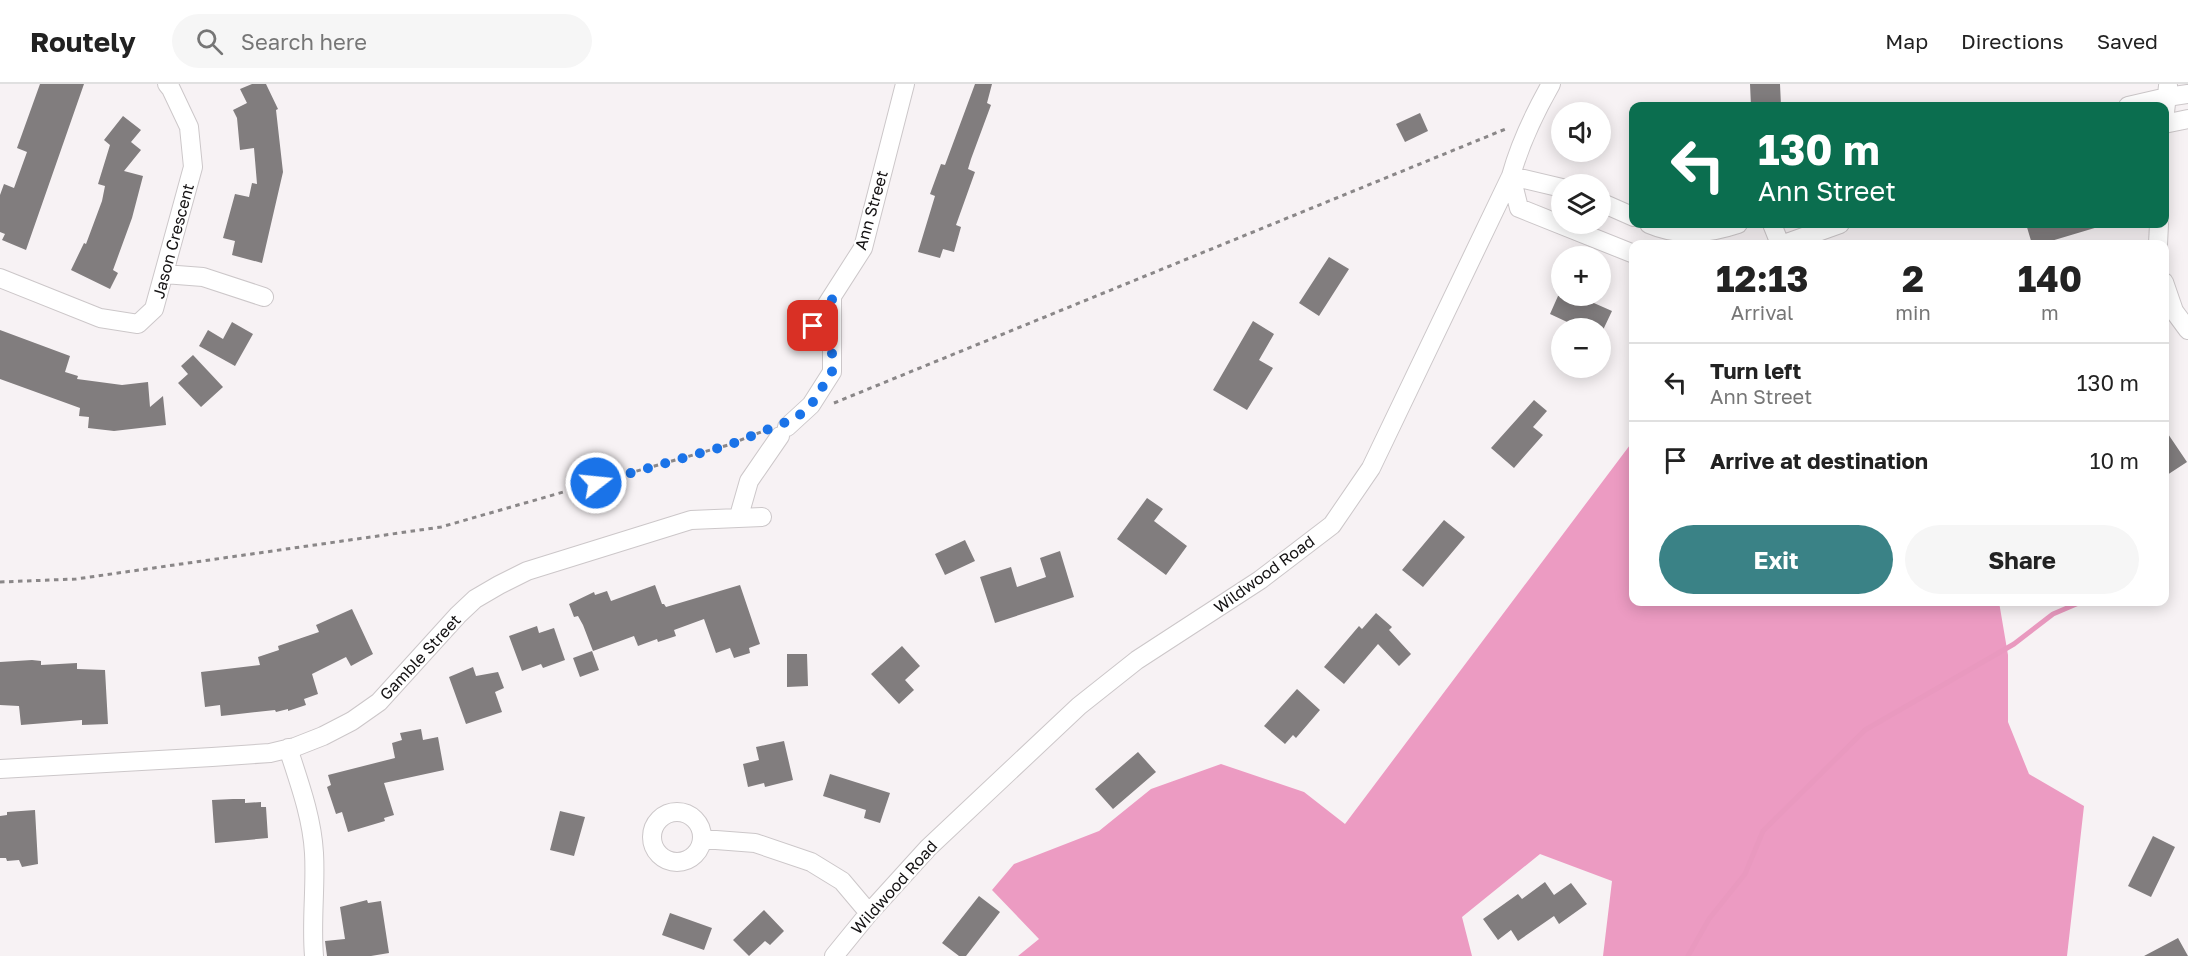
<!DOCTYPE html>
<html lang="en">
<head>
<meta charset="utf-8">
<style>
	:root { --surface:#fff; --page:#f6f6f6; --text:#222; --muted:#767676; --line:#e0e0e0; --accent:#3a8286 }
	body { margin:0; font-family:"Golos Text",sans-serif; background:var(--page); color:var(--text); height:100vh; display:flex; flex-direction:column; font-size:22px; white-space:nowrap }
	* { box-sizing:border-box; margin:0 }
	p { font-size:20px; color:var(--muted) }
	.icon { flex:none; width:33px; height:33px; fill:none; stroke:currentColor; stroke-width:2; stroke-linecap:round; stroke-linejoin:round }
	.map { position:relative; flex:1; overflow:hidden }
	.sheet { position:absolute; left:1629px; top:156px; width:540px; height:366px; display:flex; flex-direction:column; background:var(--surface); border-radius:12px; box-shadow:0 3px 15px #0003 }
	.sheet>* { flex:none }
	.banner { position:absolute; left:1629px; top:18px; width:540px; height:126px; border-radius:12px; box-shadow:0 3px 15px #0003; background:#0b6e4f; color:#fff; overflow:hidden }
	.buttons { position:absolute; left:1551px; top:18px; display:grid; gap:12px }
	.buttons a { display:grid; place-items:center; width:60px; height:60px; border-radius:50%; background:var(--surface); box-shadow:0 3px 15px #0003; font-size:30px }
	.pin { position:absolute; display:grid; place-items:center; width:51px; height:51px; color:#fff; margin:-26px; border-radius:12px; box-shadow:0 3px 9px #0006 }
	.me { position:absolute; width:66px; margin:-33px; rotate:74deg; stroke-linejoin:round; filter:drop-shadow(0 0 4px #0008) }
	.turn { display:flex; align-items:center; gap:21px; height:126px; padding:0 30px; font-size:27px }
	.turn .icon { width:78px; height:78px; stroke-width:2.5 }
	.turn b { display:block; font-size:42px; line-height:51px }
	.eta { display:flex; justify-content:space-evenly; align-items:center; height:102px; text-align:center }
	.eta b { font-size:36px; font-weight:700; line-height:42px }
	.action { display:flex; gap:12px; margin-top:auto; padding:12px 30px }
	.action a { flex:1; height:69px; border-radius:36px; background:var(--accent); color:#fff; font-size:24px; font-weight:700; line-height:69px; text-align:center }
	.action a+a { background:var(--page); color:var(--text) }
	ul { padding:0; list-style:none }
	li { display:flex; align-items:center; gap:18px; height:78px; padding:0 30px; border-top:2px solid var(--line) }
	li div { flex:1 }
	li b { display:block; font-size:22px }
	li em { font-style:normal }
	header { display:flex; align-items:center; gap:36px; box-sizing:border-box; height:84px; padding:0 30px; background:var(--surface); border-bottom:2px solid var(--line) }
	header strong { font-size:28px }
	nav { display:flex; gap:33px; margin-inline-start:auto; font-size:21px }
	.search { width:420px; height:54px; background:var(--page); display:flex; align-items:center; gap:15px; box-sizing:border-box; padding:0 21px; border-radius:33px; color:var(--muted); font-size:22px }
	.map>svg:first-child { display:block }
	.forest { fill:#ec9bc2 }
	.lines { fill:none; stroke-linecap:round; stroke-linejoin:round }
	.stream { stroke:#e999bf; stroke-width:5 }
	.building { fill:#817d7e }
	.minor-casing { stroke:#ccc7c9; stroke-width:20 }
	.path { stroke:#8a8788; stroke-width:3; stroke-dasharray:4.5 4.5; stroke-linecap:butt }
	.minor { stroke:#fff; stroke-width:18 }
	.route { stroke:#1a73e8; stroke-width:10; stroke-dasharray:0 18 }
	.labels { text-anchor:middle; stroke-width:4.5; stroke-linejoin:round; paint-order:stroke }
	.street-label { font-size:16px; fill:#141213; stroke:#fff }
</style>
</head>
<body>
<header>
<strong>Routely</strong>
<div class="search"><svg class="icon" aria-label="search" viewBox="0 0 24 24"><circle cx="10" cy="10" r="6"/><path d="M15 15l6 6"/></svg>Search here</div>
<nav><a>Map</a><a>Directions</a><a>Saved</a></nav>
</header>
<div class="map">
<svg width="2188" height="872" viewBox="0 0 2188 872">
	<rect width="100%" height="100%" fill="#f7f2f4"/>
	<path class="forest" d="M1633 357 1634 518H1999L2008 571V638L2029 690 2084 722 2067 872H1603L1612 797 1540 770 1462 833 1472 872H1018L1039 855 992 806 1014 780 1099 747 1151 705 1221 680 1304 708 1345 740Z"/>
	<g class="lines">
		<path class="stream" d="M1688 872 1709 835 1745 790 1763 747 1865 646 2014 560 2053 530 2081 518"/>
	</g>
	<path class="building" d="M40 0H84L26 166 2 156 5 150 0 148V111L4 100 14 104 27 68 17 64Z
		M252 0H266L278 25 276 26 283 88 262 179 232 171 235 157 223 154 235 110 249 113 252 99 257 100 254 64 240 66 237 34 233 26 247 19 240 5Z
		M975 0H992L987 19 991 21 971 75 968 85 975 88 956 141 961 143 954 168 943 165 940 174 918 168 935 112 930 110 941 80 945 81Z
		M1750 0H1780L1781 22H1751Z
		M1420 29 1428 47 1405 58 1396 40Z
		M123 32 141 46 131 58 141 66 124 87 143 92 132 134 113 186 118 189 110 205 71 186 84 159 86 160 102 117 105 102 98 100 110 61 104 56Z
		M2026 140H2097L2098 143 2041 160H2032Z
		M1329 173 1349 185 1319 232 1299 219Z
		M1558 212H1578L1612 227 1603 246 1587 238 1584 244H1580L1550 230Z
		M1253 237 1274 250 1259 276 1273 284 1247 326 1213 306Z
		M232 238 253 250 235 282 199 262 208 246 223 255Z
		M0 246 70 272 65 288 78 292 77 295 122 301 148 298 150 323 163 312 166 341 114 347 88 344 89 333 79 332 80 324 0 295Z
		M193 271 223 303 201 323 178 299 188 290 181 282Z
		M1534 316 1547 327 1533 343 1543 351 1514 384 1491 364Z
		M2164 344 2187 378 2164 393Z
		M1147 414 1163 425 1154 437 1187 462 1166 491 1117 455Z
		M1444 436 1465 453 1423 503 1402 486Z
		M965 456 975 477 945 491 935 470Z
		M1060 467 1074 513 995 539 980 493 1011 483 1017 503 1046 493 1040 474Z
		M655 501 662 520H664L666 523 740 501 760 560 749 564 750 569 734 574 730 564 716 569 704 535 674 546 676 552 658 558 657 555 638 562 634 552 593 567 583 541 578 532 574 533 569 520 594 508 595 511 607 507 611 517Z
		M352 525 373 570 351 582 346 573 312 590 318 610 304 615 306 621 288 627V625L276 628 275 626 221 632 220 621 205 623 201 588 260 581 258 573 279 566 278 562 319 548 316 541Z
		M1376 529 1392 543 1389 546 1411 570 1399 582 1378 560 1344 600 1324 583 1359 542 1362 545Z
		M537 542 539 549 554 544 565 576 543 584 541 580 522 587 509 552Z
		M902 562 920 582 905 596 914 606 899 620 871 590Z
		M592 567 599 586 580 593 573 574Z
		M787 570H807L808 602 787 603Z
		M32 576 41 577V581L77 579V585L105 586 108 640 82 641V636L21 641 19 622 0 621V578Z
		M473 583 476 592 498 588 504 604 495 608 502 628 466 640 449 593Z
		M1297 605 1320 626 1296 654 1293 651 1285 660 1264 642Z
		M421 645 423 656 438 653 444 686 384 699 394 731 384 734 385 737 348 748 342 728 336 730 327 703 331 701 328 691 395 674 392 659 402 656 400 649Z
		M784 657 793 696 765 703 764 699 748 703 743 680 759 676 756 663Z
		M1138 668 1156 688 1113 725 1095 705Z
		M830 690 890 709 880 739 864 734 866 726 823 712Z
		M233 715H245V719L261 718V723H266L268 754 215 759 212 716Z
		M35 726 38 780 22 783 19 776 7 777 6 774H0V732L7 731V728Z
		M560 727 585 733 574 772 550 766Z
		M2153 752 2175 763 2151 813 2128 802Z
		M1545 798 1554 811 1571 799 1587 820 1559 840 1554 832 1518 857 1511 846 1498 856 1483 835 1518 810 1522 815Z
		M979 812 1000 828 966 872H959L942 859Z
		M367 816 368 819 381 817 389 869 371 872H327L325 857 345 855 340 823Z
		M764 826 784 847 770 861 765 857 749 872 733 856Z
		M670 829 712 844 704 866 662 851Z
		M2178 854 2188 872H2144Z"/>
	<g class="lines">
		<g class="minor-casing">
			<path id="minor" d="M2128 22 2167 13 2188 10
				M2164 37 2168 2
				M2164 40 2188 35
				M1511 92 1519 124 1634 170
				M1511 92 1562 104
				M1600 118 1634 133
				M1649 140C1679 153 1708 150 1738 140
				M1772 140 1780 160
				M1784 160 1840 140
				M2158 160 2159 140
				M164 190 203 193 264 213
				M0 194 100 234 138 240 154 225 193 83 189 43 171 5 167 0
				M2164 198 2174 227 2188 246
				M813 242 863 164 905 0
				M787 343 811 321 832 288V212
				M739 432 749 397 780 352
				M288 664C299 698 312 733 314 769 316 803 311 837 314 872
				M0 685 212 673 270 669 295 663 323 652 352 637 379 618 458 531 475 515 499 501 527 487 691 436 762 433
				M652 753a25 25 0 1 1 50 0a25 25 0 1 1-50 0Z
				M703 755 755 759 811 778 842 797 869 829
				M834 872 869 829 928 764 1079 622 1137 576 1260 496 1332 441 1371 384 1511 92C1520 59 1534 30 1551 0"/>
		</g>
		<path class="path" d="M834 319 1508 44
			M0 498 76 495 441 443 728 361 761 348"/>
		<use href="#minor" class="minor"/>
	</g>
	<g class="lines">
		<path class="route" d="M596 399 729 361 796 334 811 321 832 288V212L813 242"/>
	</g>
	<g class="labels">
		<g class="street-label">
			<text transform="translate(871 126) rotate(-74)" y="6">Ann Street</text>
			<text transform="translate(173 157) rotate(-75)" y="6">Jason Crescent</text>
			<text transform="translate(1264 490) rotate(-36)" y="6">Wildwood Road</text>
			<text transform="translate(420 573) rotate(-47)" y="6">Gamble Street</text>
			<text transform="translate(894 803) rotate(-48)" y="6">Wildwood Road</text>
		</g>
	</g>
</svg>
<div class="buttons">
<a><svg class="icon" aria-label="sound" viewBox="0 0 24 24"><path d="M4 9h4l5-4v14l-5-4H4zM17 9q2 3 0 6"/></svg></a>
<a><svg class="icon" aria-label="layers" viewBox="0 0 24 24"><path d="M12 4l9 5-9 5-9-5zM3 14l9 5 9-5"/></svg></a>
<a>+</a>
<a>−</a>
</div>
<div class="pin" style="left:813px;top:242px;background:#d93025"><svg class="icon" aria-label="arrive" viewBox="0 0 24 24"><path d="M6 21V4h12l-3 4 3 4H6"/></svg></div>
<svg class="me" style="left:596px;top:399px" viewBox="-20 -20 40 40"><circle r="17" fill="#1a73e8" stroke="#fff" stroke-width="3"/><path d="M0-11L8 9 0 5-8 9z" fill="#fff"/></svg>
<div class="banner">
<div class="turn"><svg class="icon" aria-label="left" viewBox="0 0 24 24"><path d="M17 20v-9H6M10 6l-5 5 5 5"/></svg><div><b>130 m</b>Ann Street</div></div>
</div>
<section class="sheet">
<div class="eta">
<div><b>12:13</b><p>Arrival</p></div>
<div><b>2</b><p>min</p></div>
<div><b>140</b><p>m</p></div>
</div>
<ul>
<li><svg class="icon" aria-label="left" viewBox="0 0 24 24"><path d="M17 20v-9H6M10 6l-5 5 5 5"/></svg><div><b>Turn left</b><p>Ann Street</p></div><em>130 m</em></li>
<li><svg class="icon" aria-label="arrive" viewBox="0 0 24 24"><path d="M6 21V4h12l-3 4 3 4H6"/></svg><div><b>Arrive at destination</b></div><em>10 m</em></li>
</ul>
<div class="action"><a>Exit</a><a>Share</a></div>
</section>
</div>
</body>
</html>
